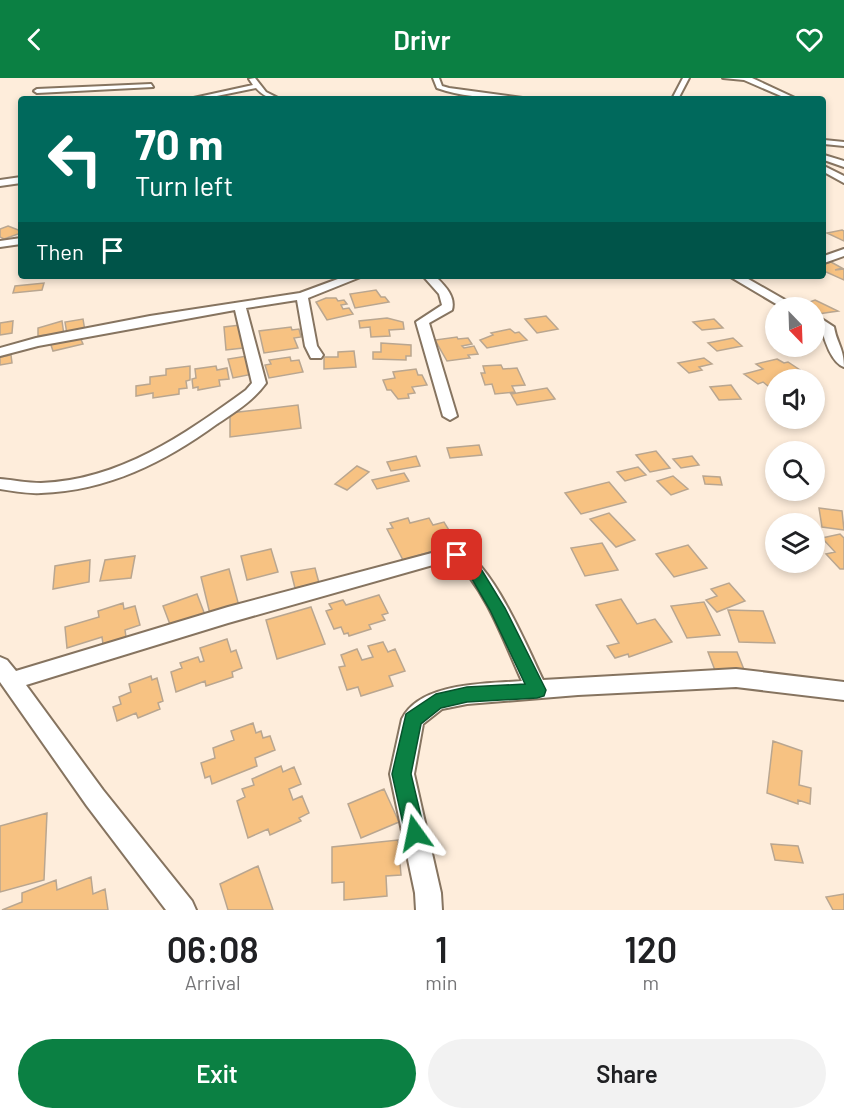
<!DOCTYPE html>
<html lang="en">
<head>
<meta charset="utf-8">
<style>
	:root { --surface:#fff; --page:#f2f2f2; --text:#202124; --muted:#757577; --accent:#0b8043 }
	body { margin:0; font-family:Barlow,sans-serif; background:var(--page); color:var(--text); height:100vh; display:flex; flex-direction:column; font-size:22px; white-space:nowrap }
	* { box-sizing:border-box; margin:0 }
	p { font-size:20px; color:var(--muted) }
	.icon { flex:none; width:33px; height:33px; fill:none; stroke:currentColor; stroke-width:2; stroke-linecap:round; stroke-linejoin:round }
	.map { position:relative; height:832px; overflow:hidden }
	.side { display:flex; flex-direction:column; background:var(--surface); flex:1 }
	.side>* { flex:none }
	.guide { position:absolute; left:18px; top:18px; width:808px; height:183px; border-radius:6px; box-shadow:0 3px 9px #0003; background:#00695c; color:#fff; overflow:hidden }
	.needle { width:39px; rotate:157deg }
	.buttons { position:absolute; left:765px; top:219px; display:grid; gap:12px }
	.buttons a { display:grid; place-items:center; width:60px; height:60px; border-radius:50%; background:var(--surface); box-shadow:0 3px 9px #0003; font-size:30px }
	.pin { position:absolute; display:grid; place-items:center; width:51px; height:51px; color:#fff; margin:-26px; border-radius:12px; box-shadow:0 3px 9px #0006 }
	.me { position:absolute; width:66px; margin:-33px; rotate:348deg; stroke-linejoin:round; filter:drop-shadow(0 0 4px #0008) }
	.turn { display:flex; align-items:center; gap:21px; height:126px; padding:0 18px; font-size:27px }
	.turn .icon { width:78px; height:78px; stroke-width:2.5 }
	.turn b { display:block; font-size:42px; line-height:51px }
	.then { display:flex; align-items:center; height:57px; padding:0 18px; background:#0003; gap:12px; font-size:22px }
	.eta { display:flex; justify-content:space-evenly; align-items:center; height:102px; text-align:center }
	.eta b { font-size:36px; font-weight:600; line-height:42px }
	.action { display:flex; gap:12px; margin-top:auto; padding:12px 18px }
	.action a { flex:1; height:69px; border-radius:36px; background:var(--accent); color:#fff; font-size:24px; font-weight:600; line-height:69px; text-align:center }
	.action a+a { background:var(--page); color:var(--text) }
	header { display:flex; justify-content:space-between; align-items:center; height:78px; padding:0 18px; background:var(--accent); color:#fff; font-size:27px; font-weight:600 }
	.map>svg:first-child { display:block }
	.building { fill:#f7c282; stroke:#b9a690; stroke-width:1.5 }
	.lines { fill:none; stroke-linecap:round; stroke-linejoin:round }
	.minor-casing { stroke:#867460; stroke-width:4 }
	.minor { fill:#fff; fill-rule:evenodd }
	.route { fill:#0b8043; stroke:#07532c; stroke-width:1.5 }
</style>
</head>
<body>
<header><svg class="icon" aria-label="back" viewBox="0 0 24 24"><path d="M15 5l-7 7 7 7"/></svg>Drivr<svg class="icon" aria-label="heart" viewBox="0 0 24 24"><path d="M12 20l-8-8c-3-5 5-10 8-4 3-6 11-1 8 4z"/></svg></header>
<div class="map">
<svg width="844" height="832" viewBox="0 0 844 832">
	<rect width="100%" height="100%" fill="#feeddb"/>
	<path class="building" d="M8 148 21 153V155L4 161 0 159V151Z
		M842 152 844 153V163L827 155Z
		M831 184 842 190 835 192 844 191V202L824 193 825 189 824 186Z
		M44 205 42 212 13 215 15 208Z
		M376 212 381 219H385L389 224 355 230 350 216Z
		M326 220H336L338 223 344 222 347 226 341 227 343 231 349 230 353 236 327 242 316 224Z
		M815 222 838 233 818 236 814 234V230L801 227Z
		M546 238 558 251 537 255 525 241Z
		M387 240 403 244 404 251 389 252 390 258 371 259 370 249 360 250 359 243Z
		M83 241 85 253 67 256 65 244Z
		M714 241 723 250 702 252 693 244Z
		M13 243 12 255 0 257V245Z
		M62 243 64 257 45 260V257L38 258V250Z
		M240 247 243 270 226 272 224 249Z
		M291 249 292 252 299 251 301 259 294 260 298 270 264 275 259 253Z
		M510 251 515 255 519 254 527 262 487 270 480 262 493 257 491 255Z
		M79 257 83 266 53 273 50 264Z
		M457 259 458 261 468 260 472 266 462 268 464 270 474 268 478 276 468 277 470 280 447 283 435 262Z
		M733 260 742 268 717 273 708 265Z
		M381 265 411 267V278H406V282L373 281V274H381Z
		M354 273 356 289 324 291V279H338V274Z
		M11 277 12 285 0 287V279Z
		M247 278 253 296 233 300 228 281Z
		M290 279 291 283 299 282 303 294 269 300 265 287 271 286 269 282Z
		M704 280 712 286 699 289 702 292 689 295 678 285Z
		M777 281 784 285 788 284 803 294 795 296 799 300 776 302V306L768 308 763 304 758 306 744 296 763 291 756 286Z
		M501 287 503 291 517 290 525 307 512 308 515 314 495 316 492 306 485 307 481 295H485L483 288Z
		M190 288V302L186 303 187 310 179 311V316L153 320V315L136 318V308L150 306V299L166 297V291Z
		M216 288 217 292 227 290 229 301 219 302 220 308 198 312V309L193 310 192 301 196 300 195 291Z
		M416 291 418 297H422L427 307 412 309 415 315 408 316 409 320 398 321 391 312H387L383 302 395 300 393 294Z
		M731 307 741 321 719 322 710 309Z
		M547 310 555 321 517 327 511 316Z
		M298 327 301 350 230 359V335Z
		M479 367 482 377 450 380 447 370Z
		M656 373 670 390 650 394 636 377Z
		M416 378 420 388 391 393 387 384Z
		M692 378 699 387 681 390 673 381Z
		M357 388 369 394 347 412 335 406Z
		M638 389 646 397 625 403 617 394Z
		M404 395 409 403 377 411 372 402Z
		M673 398 688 411 671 417 657 403Z
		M703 398 720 399 722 407 705 406Z
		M609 404 626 424 581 436 565 415Z
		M819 430 842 433 844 452 822 449Z
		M609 435 635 462 616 469 590 441Z
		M408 440 410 445 429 440 433 447 444 444 452 457 442 460 447 469 403 482 387 451 393 450 390 445Z
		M840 456 844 460V491H840L826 476 835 474 822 460Z
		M602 465 618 492 585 498 571 470Z
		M688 467 707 490 674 499 656 476Z
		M271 471 278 494 247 502 241 478Z
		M135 478 131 500 100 503 105 482Z
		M90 482 89 504 53 511 55 488Z
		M315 490 319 505 295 510 291 494Z
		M229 491 239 528 210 536 201 499Z
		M729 505 745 523 717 534 706 522 717 518 711 511Z
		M197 516 205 537 171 549 163 528Z
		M379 517 388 535 382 537 385 542 369 547 371 551 349 558 348 555 344 556 341 549 334 551 326 533 332 531 329 526 343 522 346 527Z
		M621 521 637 546 655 541 672 564 629 579 628 576 615 580 607 568 619 565 596 527Z
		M704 524 720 557 687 560 671 528Z
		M123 525 124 531 135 528 140 547 125 552 126 559 103 566 102 559 67 570 65 549 99 539 98 533Z
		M311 529 325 566 277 581 266 542Z
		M728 532 763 533 775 565 739 564Z
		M227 561 231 574 236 572 242 590 232 594 233 599 206 608 205 603 176 614 171 594 182 590 180 585 198 579 200 584 204 583 200 570Z
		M383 564 388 574 395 571 405 593 389 598 393 608 361 618 358 609 347 612 339 589 345 588 341 577 357 571 362 582 373 579 368 568Z
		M708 574H737L745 594 716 595Z
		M151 598 152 602 157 600 163 623 158 625 160 631 138 640 136 635 117 643 113 629 121 626 119 619 131 614 129 606Z
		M253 645 256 655 261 653 263 660 270 658 275 672 255 680 257 688 212 706 210 698 205 700 201 685 215 680 213 670 234 662 231 653Z
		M773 663 802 673 799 707 811 710 810 726 798 722V726L767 715Z
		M281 688 283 694 294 689 301 706 289 711 293 722 302 718 309 735 299 740 301 743 270 757 268 751 248 760 237 723 245 719 242 711 254 707 252 701Z
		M384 711 399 744 361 760 348 726Z
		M47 735 44 802 0 814V748Z
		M398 762 401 797 386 798 387 818 344 822V804L332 805V769Z
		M771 766 798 768 803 785 775 782Z
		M258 788 273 832H228L220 806Z
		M91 799 93 816 105 811 108 832H2L22 824V815L56 802 57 812Z
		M844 816V832H833L826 819Z"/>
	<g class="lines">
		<g class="minor-casing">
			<path id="minor" d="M255 0 266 14 280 21C270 21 263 18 256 10L202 21H189L253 7 249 1Z
				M433 0H439L442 8 449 10 530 21C500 21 465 20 437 10Z
				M683 0H689L678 21H672Z
				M723 0H752L797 21H788L744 2Z
				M151 6 153 9 37 15 34 13 37 11Z
				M824 62 844 64V68L824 66Z
				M824 77 844 83V89L824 82Z
				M824 88 844 98V105L824 94Z
				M21 99V105L0 108V102Z
				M21 160V166L0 169V163Z
				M844 171V178L824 185V178Z
				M346 198H363L308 220 317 268 323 277 321 280H311L305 268 297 222 246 230 266 305C253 323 235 334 217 346 165 384 107 413 41 415 27 416 14 413 0 411V401C14 402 27 405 41 405 120 402 184 357 246 312L252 305 235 232 38 268 0 278V270L36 260 150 238 300 215Z
				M423 198H435C444 207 456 218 452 232L429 245 457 338 450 342 443 338 416 244 442 227 439 216Z
				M729 198H743L799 230H783Z
				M814 236 834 249C837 266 844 270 844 289 832 285 824 262 822 251L814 246Z
				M456 470C489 477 528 571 543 602L736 591 844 604V622L736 609 578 617 467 626 442 631 423 646 414 696 441 815 442 832H416L415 815 390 696 402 641C420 604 487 606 522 603 505 566 486 511 455 483H447L228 545 26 607 103 712 192 823 196 832H166L87 728 0 604V579L7 582 16 593 228 529 447 471Z"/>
		</g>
		<use href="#minor" class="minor"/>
	</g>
	<path class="route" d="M457 472 468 475 478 486 505 530 546 612 544 618 537 620 467 624 441 630 421 646 411 696 425 755 422 763 415 765 408 763 405 755 392 696 406 636 436 616 467 609 525 606 490 532 468 494 450 477Z"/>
</svg>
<div class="buttons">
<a><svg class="needle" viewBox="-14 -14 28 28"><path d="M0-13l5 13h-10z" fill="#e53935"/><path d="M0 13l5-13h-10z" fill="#757577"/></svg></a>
<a><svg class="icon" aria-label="sound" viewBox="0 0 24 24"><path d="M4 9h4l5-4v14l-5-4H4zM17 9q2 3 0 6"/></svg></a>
<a><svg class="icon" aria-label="search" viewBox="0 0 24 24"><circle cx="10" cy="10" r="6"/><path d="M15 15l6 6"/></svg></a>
<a><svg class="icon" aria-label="layers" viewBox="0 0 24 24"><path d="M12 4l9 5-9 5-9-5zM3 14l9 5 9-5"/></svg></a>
</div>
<div class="pin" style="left:457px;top:477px;background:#d93025"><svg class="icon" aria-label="arrive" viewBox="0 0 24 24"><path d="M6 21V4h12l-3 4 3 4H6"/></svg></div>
<svg class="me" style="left:415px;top:755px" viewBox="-20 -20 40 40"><path d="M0-17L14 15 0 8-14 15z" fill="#0b8043" stroke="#fff" stroke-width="4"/></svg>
<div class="guide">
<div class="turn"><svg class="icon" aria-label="left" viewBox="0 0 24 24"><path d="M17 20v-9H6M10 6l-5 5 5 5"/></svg><div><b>70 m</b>Turn left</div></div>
<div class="then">Then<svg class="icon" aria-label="arrive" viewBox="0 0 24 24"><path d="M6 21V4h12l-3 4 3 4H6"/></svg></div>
</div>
</div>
<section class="side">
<div class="eta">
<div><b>06:08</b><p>Arrival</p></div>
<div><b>1</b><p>min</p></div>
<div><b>120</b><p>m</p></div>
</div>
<div class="action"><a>Exit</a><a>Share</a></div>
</section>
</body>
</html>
